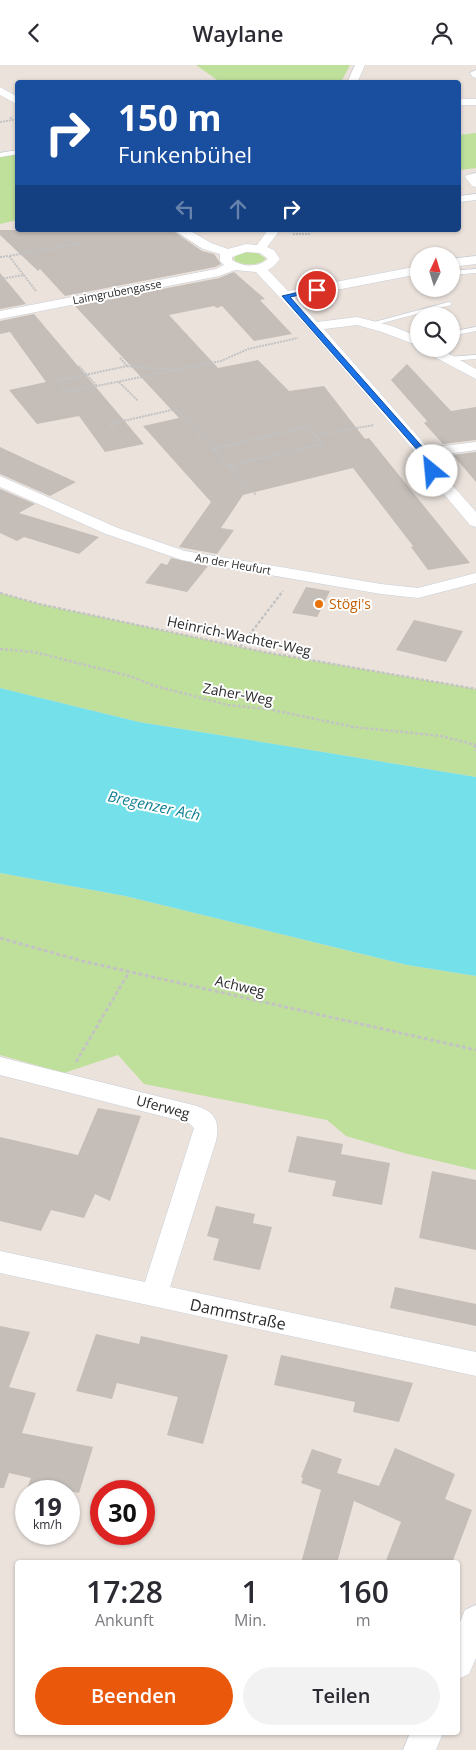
<!DOCTYPE html>
<html lang="de">
<head>
<meta charset="utf-8">
<style>
	:root { --surface:#fff; --page:#f2f2f3; --text:#2b2b33; --muted:#7c7c81; --accent:#ea580c }
	body { margin:0; font-family:"Open Sans",sans-serif; background:var(--page); color:var(--text); height:100vh; display:flex; flex-direction:column; font-size:19px; white-space:nowrap }
	* { box-sizing:border-box; margin:0 }
	p { font-size:16px; color:var(--muted) }
	.icon { flex:none; width:28px; height:28px; fill:none; stroke:currentColor; stroke-width:2; stroke-linecap:round; stroke-linejoin:round }
	.map { position:relative; flex:1; overflow:hidden }
	.details { position:absolute; left:15px; top:1495px; width:445px; height:175px; display:flex; flex-direction:column; background:var(--surface); border-radius:5px; box-shadow:0 1px 4px #0004 }
	.details>* { flex:none }
	.banner { position:absolute; left:15px; top:15px; width:446px; height:152px; border-radius:5px; box-shadow:0 1px 4px #0004; background:#1a4fa0; color:#fff; overflow:hidden }
	.needle { width:32px; rotate:4deg }
	.fabs { position:absolute; left:410px; top:182px; display:grid; gap:10px }
	.fabs a { display:grid; place-items:center; width:50px; height:50px; border-radius:50%; background:var(--surface); box-shadow:0 1px 4px #0004; font-size:25px }
	.speed { position:absolute; left:15px; top:1415px; display:flex; gap:10px; font-size:25px; font-weight:700; text-align:center }
	.speed>* { display:grid; place-content:center; width:65px; height:65px; border-radius:50%; background:var(--surface); box-shadow:0 1px 4px #0004; line-height:1 }
	.speed small { font-size:12px; font-weight:400 }
	.speed .limit { border:8px solid #d22; background:#fff; color:#111 }
	.pin { position:absolute; display:grid; place-items:center; width:42px; height:42px; color:#fff; margin:-21px; border:2px solid #fff; border-radius:50%; box-shadow:0 1px 5px #0007 }
	.me { position:absolute; width:55px; margin:-28px; rotate:332deg; stroke-linejoin:round; filter:drop-shadow(0 0 4px #0008) }
	.turn { display:flex; align-items:center; gap:18px; height:105px; padding:0 20px; font-size:22px }
	.turn .icon { width:65px; height:65px; stroke-width:2.5 }
	.turn b { display:block; font-size:35px; line-height:42px }
	.lanes { display:flex; align-items:center; height:48px; padding:0 20px; background:#0003; justify-content:center; gap:25px; direction:ltr }
	.lanes .off { opacity:.35 }
	.eta { display:flex; justify-content:space-evenly; align-items:center; height:85px; text-align:center }
	.eta b { font-size:30px; font-weight:600; line-height:35px }
	.action { display:flex; gap:10px; margin-top:auto; padding:10px 20px }
	.action a { flex:1; height:58px; border-radius:30px; background:var(--accent); color:#fff; font-size:20px; font-weight:600; line-height:58px; text-align:center }
	.action a+a { background:var(--page); color:var(--text) }
	header { display:flex; justify-content:space-between; align-items:center; height:65px; padding:0 20px; background:var(--surface); font-size:22px; font-weight:600 }
	.map>svg:first-child { display:block }
	.green { fill:#bfe09b }
	.water { fill:#73e0ea }
	.building { fill:#c4bdb8 }
	.lines { fill:none; stroke-linecap:round; stroke-linejoin:round }
	.service-casing { stroke:#c8ced7; stroke-width:1 }
	.minor-casing { stroke:#c8ced7; stroke-width:1 }
	.path-far2 { stroke:#c3c3c3; stroke-width:2; stroke-dasharray:2 1; stroke-linecap:butt }
	.path-far1 { stroke:#c3c3c3; stroke-width:2.5; stroke-dasharray:3 2; stroke-linecap:butt }
	.path { stroke:#c3c3c3; stroke-width:3; stroke-dasharray:4 2.5; stroke-linecap:butt }
	.service { fill:#fff; fill-rule:evenodd }
	.minor { fill:#fff; fill-rule:evenodd }
	.route { fill:#1a73e8; stroke:#114b97 }
	.food-dot { fill:#e8710a; stroke:#fff; stroke-width:2 }
	.labels { text-anchor:middle; stroke-width:4; stroke-linejoin:round; paint-order:stroke }
	.far-street-label { font-size:11px; fill:#2a2a2a; stroke:#fff }
	.food-label { font-size:14px; fill:#c56008; stroke:#fff; text-anchor:start }
	.street-label { font-size:14px; fill:#2a2a2a; stroke:#fff }
	.water-label { font-size:15px; font-style:italic; fill:#128195; stroke:#fff }
	.near-street-label { font-size:16px; fill:#2a2a2a; stroke:#fff }
</style>
</head>
<body>
<header><svg class="icon" aria-label="back" viewBox="0 0 24 24"><path d="M15 5l-7 7 7 7"/></svg>Waylane<svg class="icon" aria-label="person" viewBox="0 0 24 24"><circle cx="12" cy="8" r="4"/><path d="M4 21q1-7 8-7t8 7"/></svg></header>
<div class="map">
<svg width="476" height="1685" viewBox="0 0 476 1685">
	<rect width="100%" height="100%" fill="#ebe2dc"/>
	<path class="green" d="M196 0H350L341 17H220Z
		M476 68V103L459 105V70Z
		M17 89V155L0 159V92Z
		M246 187H256L265 193V195C256 201 243 201 234 195L235 191Z
		M0 528 39 539 264 587 476 624V712L139 657 0 623Z
		M0 808 125 831 407 900 476 911V1105L404 1088 346 1071 327 1055 144 1019 118 990 64 1008 0 990Z"/>
	<path class="water" d="M0 623 139 657 476 712V911L407 900 125 831 0 808Z"/>
	<path class="building" d="M0 165H172L202 186 214 189 221 199 215 202 65 231 40 204 38 206 0 170Z
		M234 207 265 234 260 235 292 269 254 276 222 241 217 243 214 241 169 250 218 303 258 295 289 326 324 321 365 374 369 373 470 498 428 505 411 482 413 481 353 403 243 430 221 463 234 465 217 489 179 482 211 437 143 361 179 353 75 241 219 213Z
		M0 208 26 239 0 244Z
		M34 249 144 379 105 387 79 351 37 359 9 325 46 317 10 267 0 269V256Z
		M407 299 451 346 476 342V375L443 379 424 358 427 356 391 315Z
		M0 382 32 397 76 417 50 431 0 409Z
		M476 387V417L453 390Z
		M0 424 35 439 19 448 99 472 79 489 24 472 17 476 0 468Z
		M171 493 208 501 187 527 145 518 161 498 167 500Z
		M306 522 330 526 317 552 292 548Z
		M414 555 463 566 446 597 396 585Z
		M98 1043 141 1051 110 1136 95 1129 84 1153 51 1145 41 1166 0 1156V1072L78 1090Z
		M297 1071 343 1079 341 1089 390 1098 382 1140 332 1131 336 1116 288 1107Z
		M432 1106 476 1115V1185L419 1173Z
		M216 1141 255 1149 253 1158 272 1162 260 1205 213 1195 219 1174 207 1171Z
		M395 1222 476 1239V1261L390 1243Z
		M0 1261 30 1267 9 1322 36 1328 22 1368 93 1382 79 1428 70 1426H26L31 1413 9 1408 4 1423H0Z
		M96 1269 139 1279 141 1271 228 1290 203 1379 167 1370 178 1332 117 1318 112 1334 76 1326Z
		M281 1290 413 1318 399 1357 353 1347 355 1337 274 1320Z
		M395 1383 455 1409 445 1434 472 1445 452 1498H385L401 1457 354 1436 337 1498H301L321 1425 301 1418 303 1413 301 1412 312 1384 342 1394 337 1408 379 1421Z"/>
	<g class="lines">
		<g class="service-casing">
			<path id="service" d="M18 85V89L0 92V88Z
				M476 204V208L451 210V206Z
				M449 237 451 238V240L371 261 367 259Z
				M476 262V266L451 271V267Z
				M476 290V294L448 296 444 294 448 292Z"/>
		</g>
		<g class="minor-casing">
			<path id="minor" d="M355 0H365L357 18H347Z
				M476 5V13L473 12 470 8Z
				M0 22 18 32V40L0 30Z
				M459 34H476V40H459Z
				M476 108V122L472 121 465 112 467 110Z
				M476 129V135L459 137V131Z
				M174 165H189L211 178 228 184 246 179 257 180 268 165H280L267 182 274 185 280 194 274 201 268 205 288 226 419 201V209L295 233 317 257 357 252 392 261 419 272V281L382 267 357 260 324 264 428 383 476 377V385L433 391 439 405 476 447V462L470 460 427 409 417 389 309 264 256 207 235 205 219 211 0 254V246L216 204 224 200 220 196V189L203 184ZM246 187 260 188 268 194C257 203 243 202 232 195V192Z
				M476 191V199L451 202V194Z
				M423 284H440L476 304V314L425 287Z
				M0 411 118 463 185 486 381 519 418 523 476 508V518L418 533 381 529 182 495 106 469 0 422Z
				M0 992 197 1041C216 1047 220 1058 216 1076L170 1222 476 1287V1311L0 1208V1186L145 1217 194 1063 189 1058 0 1010Z
				M476 1540V1593L469 1609 458 1614V1562L465 1545Z
				M410 1668H443L436 1685H403Z"/>
		</g>
		<path class="path-far2" d="M0 57 13 55 10 52
			M293 169H310
			M0 192 9 191
			M0 214 24 210
			M36 226 9 191 81 178
			M120 293 127 301
			M79 301 97 321
			M127 301 176 305 67 327 57 316Z
			M176 305 221 296 248 284 298 273
			M119 317 138 336
			M114 364 110 359 176 344 256 430
			M315 370 374 360
			M212 384 307 362 323 379 227 401"/>
		<path class="path-far1" d="M0 528 39 539 264 587 476 624
			M240 582 283 526
			M0 584 34 587 129 611 155 621 228 640 268 644 354 662 441 671 476 680
			M474 680 476 686"/>
		<path class="path" d="M0 873 82 896 476 985
			M76 997 129 907"/>
		<use href="#service" class="service"/>
		<use href="#minor" class="minor"/>
	</g>
	<path class="route" d="M317 223H320V226L290 232 426 386 436 406 435 407H429L420 388 282 231Z"/>
	<circle class="food-dot" cx="319" cy="539" r="5"/>
	<g class="labels">
		<g class="far-street-label">
			<text transform="translate(117 227) rotate(-11)" y="4">Laimgrubengasse</text>
			<text transform="translate(233 499) rotate(10)" y="4">An der Heufurt</text>
		</g>
		<g class="food-label">
			<text x="329" y="544">Stögi's</text>
		</g>
		<g class="street-label">
			<text transform="translate(239 571) rotate(12)" y="5">Heinrich-Wachter-Weg</text>
			<text transform="translate(238 629) rotate(10)" y="5">Zaher-Weg</text>
			<text transform="translate(240 921) rotate(13)" y="5">Achweg</text>
			<text transform="translate(163 1042) rotate(15)" y="5">Uferweg</text>
		</g>
		<g class="water-label">
			<text transform="translate(154 741) rotate(12)" y="5">Bregenzer Ach</text>
		</g>
		<g class="near-street-label">
			<text transform="translate(238 1249) rotate(12)" y="6">Dammstraße</text>
		</g>
	</g>
</svg>
<div class="fabs">
<a><svg class="needle" viewBox="-14 -14 28 28"><path d="M0-13l5 13h-10z" fill="#e53935"/><path d="M0 13l5-13h-10z" fill="#7c7c81"/></svg></a>
<a><svg class="icon" aria-label="search" viewBox="0 0 24 24"><circle cx="10" cy="10" r="6"/><path d="M15 15l6 6"/></svg></a>
</div>
<div class="speed"><div>19<small>km/h</small></div><div class="limit">30</div></div>
<div class="pin" style="left:317px;top:225px;background:#d93025"><svg class="icon" aria-label="arrive" viewBox="0 0 24 24"><path d="M6 21V4h12l-3 4 3 4H6"/></svg></div>
<svg class="me" style="left:432px;top:406px" viewBox="-20 -20 40 40"><circle r="19" fill="#fff"/><path d="M0-13L10 11 0 6-10 11z" fill="#1a73e8"/></svg>
<div class="banner">
<div class="turn"><svg class="icon" aria-label="right" viewBox="0 0 24 24"><path d="M7 20v-9h11M14 6l5 5-5 5"/></svg><div><b>150 m</b>Funkenbühel</div></div>
<div class="lanes"><svg class="icon off" aria-label="left" viewBox="0 0 24 24"><path d="M17 20v-9H6M10 6l-5 5 5 5"/></svg><svg class="icon off" aria-label="ahead" viewBox="0 0 24 24"><path d="M12 20V5M6 11l6-6 6 6"/></svg><svg class="icon" aria-label="right" viewBox="0 0 24 24"><path d="M7 20v-9h11M14 6l5 5-5 5"/></svg></div>
</div>
<section class="details">
<div class="eta">
<div><b>17:28</b><p>Ankunft</p></div>
<div><b>1</b><p>Min.</p></div>
<div><b>160</b><p>m</p></div>
</div>
<div class="action"><a>Beenden</a><a>Teilen</a></div>
</section>
</div>
</body>
</html>
